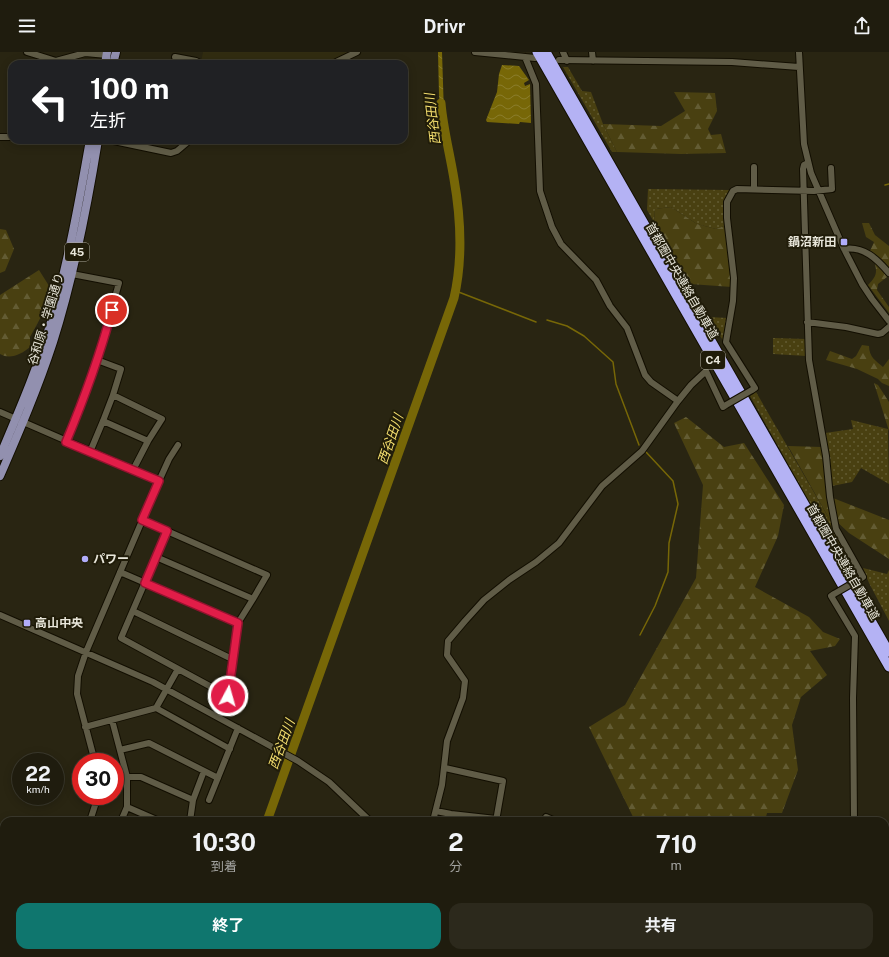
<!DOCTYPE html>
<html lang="ja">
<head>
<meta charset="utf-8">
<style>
	:root { --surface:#1f1c0e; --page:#2c291c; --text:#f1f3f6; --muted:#a1a19e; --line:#3c3a2e; --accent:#0f766e }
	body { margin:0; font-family:"Public Sans","Noto Sans JP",sans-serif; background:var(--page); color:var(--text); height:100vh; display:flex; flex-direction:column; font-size:15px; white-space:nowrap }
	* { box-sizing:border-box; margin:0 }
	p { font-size:13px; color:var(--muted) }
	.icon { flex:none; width:22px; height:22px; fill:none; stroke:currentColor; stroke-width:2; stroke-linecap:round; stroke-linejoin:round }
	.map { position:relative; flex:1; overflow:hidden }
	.side { position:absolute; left:0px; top:765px; width:889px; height:140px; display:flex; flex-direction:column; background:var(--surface); border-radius:12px 12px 0 0; box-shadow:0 2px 10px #0003,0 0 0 1px var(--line) }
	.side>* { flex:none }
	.guide { position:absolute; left:8px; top:8px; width:400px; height:84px; border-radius:12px; box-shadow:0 2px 10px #0003,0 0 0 1px var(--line); background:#202124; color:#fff; overflow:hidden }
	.speed { position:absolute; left:12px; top:701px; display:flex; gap:8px; font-size:20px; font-weight:700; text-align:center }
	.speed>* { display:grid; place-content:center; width:52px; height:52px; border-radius:50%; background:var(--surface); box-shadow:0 2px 10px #0003,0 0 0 1px var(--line); line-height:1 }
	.speed small { font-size:10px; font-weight:400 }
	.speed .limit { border:6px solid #d22; background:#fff; color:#111 }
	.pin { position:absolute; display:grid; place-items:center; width:34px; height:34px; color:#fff; margin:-17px; border:2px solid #fff; border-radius:50%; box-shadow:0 1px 4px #0007 }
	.me { position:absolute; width:44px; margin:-22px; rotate:6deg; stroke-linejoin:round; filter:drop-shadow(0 0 3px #0008) }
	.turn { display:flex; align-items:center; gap:14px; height:84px; padding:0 16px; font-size:18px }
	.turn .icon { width:52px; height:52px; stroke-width:2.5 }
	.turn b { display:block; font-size:28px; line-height:34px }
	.eta { display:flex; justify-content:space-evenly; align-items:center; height:68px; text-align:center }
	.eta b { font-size:24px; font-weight:700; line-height:28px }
	.cta { display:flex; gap:8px; margin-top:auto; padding:8px 16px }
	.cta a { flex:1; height:46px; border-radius:12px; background:var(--accent); color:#fff; font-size:16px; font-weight:700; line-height:46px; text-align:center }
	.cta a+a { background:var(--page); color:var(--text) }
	header { display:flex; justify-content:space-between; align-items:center; height:52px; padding:0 16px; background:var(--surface); font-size:18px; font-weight:700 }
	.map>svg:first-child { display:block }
	.built { fill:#312c11 }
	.grass { fill:url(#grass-dots) }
	.forest { fill:url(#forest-firs) }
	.water { fill:url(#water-waves) }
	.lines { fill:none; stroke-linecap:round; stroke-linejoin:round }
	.stream { stroke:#776707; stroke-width:1.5 }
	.river { stroke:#776707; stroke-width:9 }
	.minor-casing { stroke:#120e01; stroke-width:8 }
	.major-casing { stroke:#120e01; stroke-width:10 }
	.highway-casing { stroke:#120e01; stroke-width:11 }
	.minor { stroke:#605c47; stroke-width:6 }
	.major { stroke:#9290af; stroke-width:8 }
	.highway { stroke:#b4b2f4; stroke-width:9 }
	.minor-bridge-casing { stroke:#120e01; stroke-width:8; stroke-linecap:butt }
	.minor-bridge { stroke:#605c47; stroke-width:6 }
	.route-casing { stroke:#92132f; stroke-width:10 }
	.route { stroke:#e11d48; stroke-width:7 }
	.poi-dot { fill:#b1adfa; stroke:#201c09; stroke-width:1.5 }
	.labels { text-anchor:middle; stroke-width:4; stroke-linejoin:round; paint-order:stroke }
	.shield { fill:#201c09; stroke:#aca99b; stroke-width:1 }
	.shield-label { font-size:11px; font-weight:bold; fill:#e8e6da }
	.poi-label { font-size:12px; font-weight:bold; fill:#e8e6da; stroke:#201c09; text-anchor:start }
	.street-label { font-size:12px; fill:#e8e6da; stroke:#201c09 }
	.water-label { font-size:13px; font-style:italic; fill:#f4de6e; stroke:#201c09 }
</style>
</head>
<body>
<header><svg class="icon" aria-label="menu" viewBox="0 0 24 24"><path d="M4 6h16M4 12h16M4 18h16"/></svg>Drivr<svg class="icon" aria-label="share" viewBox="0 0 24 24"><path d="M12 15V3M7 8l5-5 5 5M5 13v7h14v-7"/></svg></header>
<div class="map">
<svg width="889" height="905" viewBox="0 0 889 905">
	<defs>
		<pattern id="grass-dots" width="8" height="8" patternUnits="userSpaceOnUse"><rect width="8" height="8" fill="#494011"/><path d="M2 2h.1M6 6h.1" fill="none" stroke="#635c33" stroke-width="1.8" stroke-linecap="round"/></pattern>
		<pattern id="forest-firs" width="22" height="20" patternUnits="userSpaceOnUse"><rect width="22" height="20" fill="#494011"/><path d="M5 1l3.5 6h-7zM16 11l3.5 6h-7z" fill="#635c33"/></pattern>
		<pattern id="water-waves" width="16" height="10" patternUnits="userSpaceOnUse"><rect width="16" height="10" fill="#776707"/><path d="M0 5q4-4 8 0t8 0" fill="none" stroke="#8a7d2b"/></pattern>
	</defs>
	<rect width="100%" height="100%" fill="#292512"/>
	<path class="built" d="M203 0H350L325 12H205L201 10Z"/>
	<path class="grass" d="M563 15H568L582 39 591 40 603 72 617 100H612Z
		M648 137 730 138 727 173 716 177 697 172 671 155 655 157 654 170 647 158Z
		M708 265 728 266 724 290Z
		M773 286 806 287V304L773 302Z
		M756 340 834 475 852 511 845 514 750 344Z
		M851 368 888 377 889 432 861 416 852 430 832 434 825 381 853 377Z
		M863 516 887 522 889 518V569L869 531Z"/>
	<path class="forest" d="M674 40 715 41 717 59 708 77 711 83 721 82 726 101 681 102 617 100 603 72 661 74 685 59Z
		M671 155 697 172 716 177 727 173 732 235 690 232 654 170 655 157Z
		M862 171H869L875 183 889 194V217L880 207 870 199 874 190 866 185Z
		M0 177 6 178 14 197 5 219 0 221Z
		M874 209 879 214 887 225 878 232 877 238 889 255V261L868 233C876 225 878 221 874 209Z
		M39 218 51 237 48 252 30 285V295C22 302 10 308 0 302V243Z
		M862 293 869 294C869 305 876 309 883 315L889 307V334L882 331 878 327 857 317 826 308 830 299 852 307 856 304Z
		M874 331 878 333 889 350V379Z
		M686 365 724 395 744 391 784 453 778 484 755 535 809 565 823 580 840 587 835 594 810 599 827 623 801 645 792 673 798 718 782 761H767L765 769H635L589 675 625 653 696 526 703 433 674 371Z
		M788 394 822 395 830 463 834 475Z
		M833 446 889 468V507L849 481 835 468Z"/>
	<path class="water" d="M438 0H442L444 62 440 63 439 42Z
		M502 13 519 14 529 28 524 31 525 34 530 32 531 71 520 70 519 72 487 70 486 68 497 40 499 22Z"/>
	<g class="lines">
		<path class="stream" d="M885 133 889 132
			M456 239 536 270
			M547 268 567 274 584 284 613 310 616 332 639 393
			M640 583 655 554 668 520 669 491 678 452 673 429 646 400
			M687 901V905"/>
		<path class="river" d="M267 769 454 246C463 207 461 167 454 127 450 102 443 76 441 51
			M217 905 219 901"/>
		<g class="minor-casing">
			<path id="minor" d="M27 0 56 9 85 1 107 3
				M475 0 535 6
				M563 0 567 9
				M592 0 593 9
				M799 0 804 92 811 121 844 197 862 232 872 247 889 269
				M175 5 196 9 202 12
				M525 5 536 32 540 139 552 175 561 192 596 228 610 254 627 276 645 323 651 330 678 349
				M559 8 732 10 799 15
				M332 12 357 0
				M0 85H12
				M109 88 171 101 177 99 190 88
				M808 111 804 113 803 117 809 308 826 404 830 445 836 477 863 525 860 527
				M754 137V115
				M844 197C864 194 877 207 889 221
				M72 222 119 231 97 308
				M807 270 846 275 878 282 882 281 889 275
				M752 338 755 336 726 290 733 249 734 226 727 166V150L733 139 737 137 814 139 832 137 831 116
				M0 360 159 429 86 600 78 624 77 642 95 710
				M103 369 148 389
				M66 390 79 359 97 308 121 317 113 343
				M90 400 103 369 113 343 162 367 148 389 133 418
				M159 429 169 407 178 393
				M142 468 267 523 253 547 156 505
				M167 479 121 586 228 644 232 607
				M120 520 238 571 253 547
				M834 542 831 544 855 584 853 646 854 769
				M133 559 232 607 238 571
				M0 563 153 630 298 709 329 730 370 769
				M156 656 178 617
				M112 668 127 725V755L121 769
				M85 675 156 656 230 697
				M120 698 149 691 218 726
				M445 716 503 729 496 769
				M115 725H141L193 748
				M209 748 238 676
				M127 755 159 769
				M436 759 451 762 496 767
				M546 765 555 769
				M90 769 98 744
				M190 769 193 748 204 719
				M433 769 442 733 447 689 463 646 465 629 447 603 448 589 465 569 484 548 509 528 536 510 559 491 602 434 642 399 678 349 691 333 706 319 723 355 726 353
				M138 901 149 905
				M501 901 502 905
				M717 901 722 905
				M355 905 357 901
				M854 905V901"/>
		</g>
		<g class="major-casing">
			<path id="major" d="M105 12 107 0
				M113 12 116 0
				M0 404C18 361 37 318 50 273 68 212 79 150 90 88
				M0 424C19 380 38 336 53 290 74 224 87 156 98 88
				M0 888 4 889
				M0 897 4 899
				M9 901 15 904H29"/>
		</g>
		<g class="highway-casing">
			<path id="highway" d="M537 0 889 615
				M546 0 889 600"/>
		</g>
		<use href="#minor" class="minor"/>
		<use href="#major" class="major"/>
		<use href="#highway" class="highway"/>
		<g class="minor-bridge-casing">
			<path id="minor-bridge" d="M726 353 752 338
				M834 542 860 527"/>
		</g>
		<use href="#minor-bridge" class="minor-bridge"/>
	</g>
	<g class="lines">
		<g class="route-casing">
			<path id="route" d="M112 258C100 303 84 347 66 390L159 429 142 468 167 479 145 531 238 571 228 644"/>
		</g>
		<use href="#route" class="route"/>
	</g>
	<g class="poi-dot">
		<rect x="840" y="186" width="8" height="8" rx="2"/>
		<circle cx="85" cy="507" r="4"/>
		<rect x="23" y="567" width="8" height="8" rx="2"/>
	</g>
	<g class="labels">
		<g class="shield">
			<rect x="65" y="191" width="24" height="18" rx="3"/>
			<rect x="701" y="299" width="24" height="18" rx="3"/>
		</g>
		<g class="shield-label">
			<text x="77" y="204">45</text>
			<text x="713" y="312">C4</text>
		</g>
		<g class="poi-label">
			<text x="836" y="194" text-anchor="end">鍋沼新田</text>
			<text x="93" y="511">パワー</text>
			<text x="35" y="575">高山中央</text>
		</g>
		<g class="street-label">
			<text transform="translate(682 229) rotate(60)" y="4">首都圏中央連絡自動車道</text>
			<text transform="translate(46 267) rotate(-73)" y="4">谷和原・学園通り</text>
			<text transform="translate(843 510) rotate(60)" y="4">首都圏中央連絡自動車道</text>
		</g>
		<g class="water-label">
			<text transform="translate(432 67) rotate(-97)" y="5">西谷田川</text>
			<text transform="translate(390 387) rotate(-71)" y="5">西谷田川</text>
			<text transform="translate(281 692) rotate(-70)" y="5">西谷田川</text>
		</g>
	</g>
</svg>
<div class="speed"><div>22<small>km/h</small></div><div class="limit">30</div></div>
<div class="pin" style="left:112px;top:258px;background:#d93025"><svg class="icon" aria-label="arrive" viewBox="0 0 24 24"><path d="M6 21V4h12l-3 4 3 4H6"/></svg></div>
<svg class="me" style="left:228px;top:644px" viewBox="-20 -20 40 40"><circle r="17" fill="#e11d48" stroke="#fff" stroke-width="3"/><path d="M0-11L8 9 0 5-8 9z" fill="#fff"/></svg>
<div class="guide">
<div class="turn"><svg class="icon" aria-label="left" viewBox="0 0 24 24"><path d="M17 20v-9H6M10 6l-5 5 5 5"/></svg><div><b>100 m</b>左折</div></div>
</div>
<section class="side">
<div class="eta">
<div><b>10:30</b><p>到着</p></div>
<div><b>2</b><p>分</p></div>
<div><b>710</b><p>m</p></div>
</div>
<div class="cta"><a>終了</a><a>共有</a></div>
</section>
</div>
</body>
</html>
